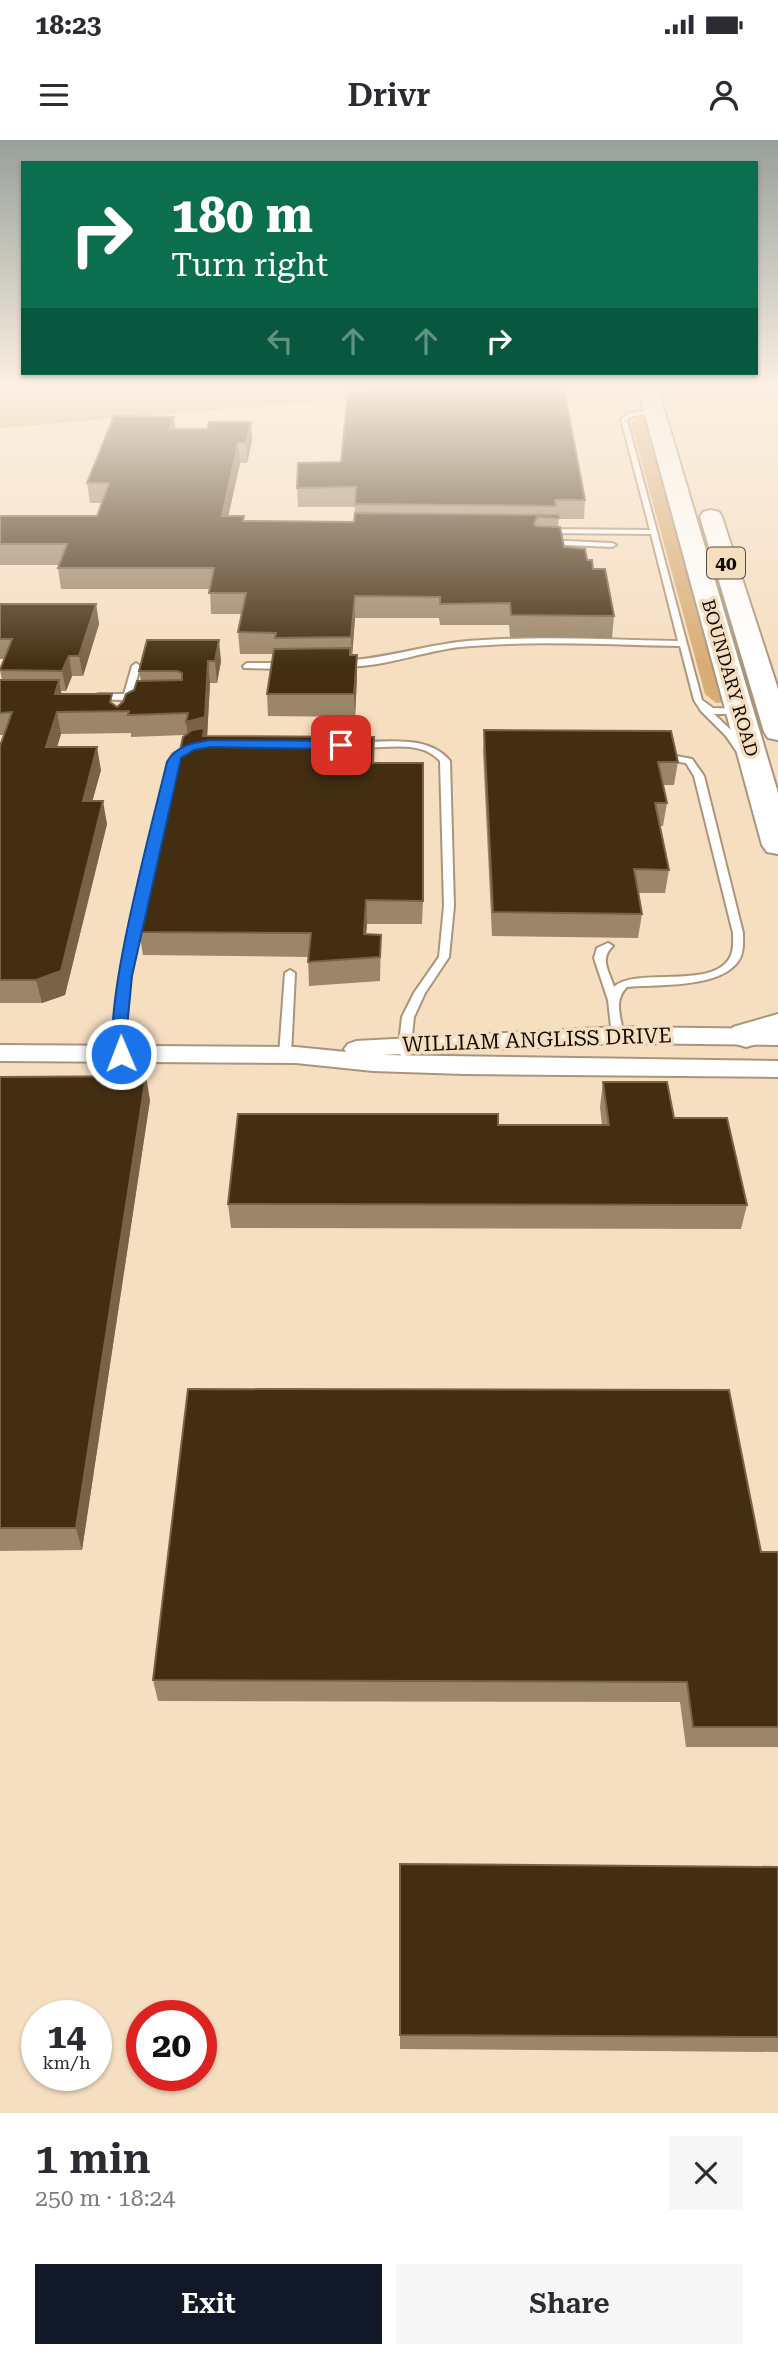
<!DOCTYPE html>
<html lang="en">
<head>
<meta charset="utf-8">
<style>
	:root { --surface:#fff; --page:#f7f7f7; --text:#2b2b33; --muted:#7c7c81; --accent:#111827 }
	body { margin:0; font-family:"Roboto Serif",serif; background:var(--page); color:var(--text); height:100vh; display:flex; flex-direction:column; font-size:26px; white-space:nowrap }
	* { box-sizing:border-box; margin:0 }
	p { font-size:23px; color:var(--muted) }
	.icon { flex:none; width:38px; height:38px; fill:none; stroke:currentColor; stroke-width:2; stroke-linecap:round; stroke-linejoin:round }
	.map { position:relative; height:1973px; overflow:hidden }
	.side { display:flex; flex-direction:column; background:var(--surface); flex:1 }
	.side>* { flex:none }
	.banner { position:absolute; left:21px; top:21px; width:737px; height:214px; border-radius:0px; box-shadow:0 2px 5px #0004; background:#0b6e4f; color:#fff; overflow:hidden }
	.speed { position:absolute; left:21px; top:1860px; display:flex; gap:14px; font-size:35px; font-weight:700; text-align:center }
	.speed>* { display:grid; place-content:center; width:91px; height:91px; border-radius:50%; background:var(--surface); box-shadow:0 2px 5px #0004; line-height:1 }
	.speed small { font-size:18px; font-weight:400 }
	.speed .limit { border:10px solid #d22; background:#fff; color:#111 }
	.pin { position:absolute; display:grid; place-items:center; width:60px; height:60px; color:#fff; margin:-30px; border-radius:14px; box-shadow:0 4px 10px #0006 }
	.me { position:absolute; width:77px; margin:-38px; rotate:359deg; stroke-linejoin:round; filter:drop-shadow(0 0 5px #0008) }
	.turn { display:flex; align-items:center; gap:24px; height:147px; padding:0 35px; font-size:32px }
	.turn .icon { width:91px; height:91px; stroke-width:2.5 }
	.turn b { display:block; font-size:49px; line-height:60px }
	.lanes { display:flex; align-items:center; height:66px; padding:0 35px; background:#0003; justify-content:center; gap:35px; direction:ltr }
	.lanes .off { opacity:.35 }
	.round { display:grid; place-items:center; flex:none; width:74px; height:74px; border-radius:0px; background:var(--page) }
	.head { display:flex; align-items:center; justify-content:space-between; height:119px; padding:0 35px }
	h1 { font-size:42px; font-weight:600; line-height:52px }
	.action { display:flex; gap:14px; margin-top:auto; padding:14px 35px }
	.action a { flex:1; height:80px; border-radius:0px; background:var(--accent); color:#fff; font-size:28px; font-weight:600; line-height:80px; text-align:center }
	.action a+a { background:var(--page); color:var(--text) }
	.status { display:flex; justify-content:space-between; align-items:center; height:49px; padding:0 35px; background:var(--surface); direction:ltr }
	.status svg { height:19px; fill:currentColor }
	header { display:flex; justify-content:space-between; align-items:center; height:91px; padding:0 35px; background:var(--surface); font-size:32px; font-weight:600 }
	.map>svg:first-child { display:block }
	.green { fill:#d8ac74 }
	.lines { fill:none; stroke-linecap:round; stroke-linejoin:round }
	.lane-casing { stroke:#ab957a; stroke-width:4 }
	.street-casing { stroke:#ab957a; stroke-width:4 }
	.primary-casing { stroke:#ab957a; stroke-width:4 }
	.lane { fill:#fff; fill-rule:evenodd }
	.street { fill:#fff; fill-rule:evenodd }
	.primary { fill:#fff; fill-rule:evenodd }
	.wall { fill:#9c866a }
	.shaded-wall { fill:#796346 }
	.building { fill:#432e12; stroke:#796346; stroke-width:2 }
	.route { fill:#1a73e8; stroke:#114b97; stroke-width:2 }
	.labels { text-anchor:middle; stroke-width:7; stroke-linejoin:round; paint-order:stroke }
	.far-street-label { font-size:18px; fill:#120b03; stroke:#f6dec1 }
	.shield { fill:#f6dec1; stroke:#564a3c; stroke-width:2 }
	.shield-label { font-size:19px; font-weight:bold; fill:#120b03 }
	.street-label { font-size:21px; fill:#120b03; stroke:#f6dec1 }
</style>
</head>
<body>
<div class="status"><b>18:23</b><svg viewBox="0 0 49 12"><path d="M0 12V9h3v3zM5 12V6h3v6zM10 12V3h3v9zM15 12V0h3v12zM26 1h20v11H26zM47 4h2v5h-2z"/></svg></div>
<header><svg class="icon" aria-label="menu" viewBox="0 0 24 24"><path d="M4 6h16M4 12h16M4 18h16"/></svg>Drivr<svg class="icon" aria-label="person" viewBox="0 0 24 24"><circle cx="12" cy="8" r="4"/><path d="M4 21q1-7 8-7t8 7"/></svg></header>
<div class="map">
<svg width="778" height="1973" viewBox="0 0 778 1973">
	<rect width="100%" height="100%" fill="#f6dec1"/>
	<path class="green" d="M0 249H461L0 288Z
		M636 278H646L727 562 716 563 705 554 631 283Z"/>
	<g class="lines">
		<g class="lane-casing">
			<path id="lane" d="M655 270 657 273 633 276 627 280 702 560 713 568 743 569V573L740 574H714L733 592 745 610 743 612H737L726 596 701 571 694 560 680 506C607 505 533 500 460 507 422 511 377 530 339 526V522L342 521C382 519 419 507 458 502 531 495 605 500 678 501L651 394 546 393 542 391 546 389 650 390 621 279 629 273Z
				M544 400 612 403 616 405 612 407 547 404H544Z
				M136 523 140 526 133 554 143 555V559L131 560 129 565 126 566 122 563 123 560 95 559 94 557 98 554H124L132 526Z
				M247 523H286L290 526 286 529 244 528 243 526Z
				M359 602C389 602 429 595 450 621L454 766 449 817 425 853 414 877 410 913 404 917 398 913 402 877 414 853 439 817 444 766 440 621C420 598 383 610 356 607V603Z
				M191 604 196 607 194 609 180 618 178 622 130 836 126 887 127 914 121 918 115 914 114 887 120 836 168 622 173 614Z
				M676 616 692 619 704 636 743 793C743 802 744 812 739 820 721 849 657 844 627 847 613 860 621 879 624 895L618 899 612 895 608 860 594 818 597 808 608 803 613 806C599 819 609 831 614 847 636 826 717 851 731 815 734 808 733 800 733 793L694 636 686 623 673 621V617Z
				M290 830 295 833 291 915 285 919 279 915 285 833Z"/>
		</g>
		<g class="street-casing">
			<path id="street" d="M618 887 778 889V905L618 903 382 915 778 921V937L464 934 373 931 296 923 0 921V905L296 907 346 912 344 909 348 904 356 901Z"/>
		</g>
		<g class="primary-casing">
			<path id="primary" d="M638 249H658L778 653V714L767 712 762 705Z
				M711 370 719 372 722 377 778 549V600L768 598 764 592 700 377 703 372Z
				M778 874V898L746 907 733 903 728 895 733 887Z"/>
		</g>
		<use href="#lane" class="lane"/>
		<use href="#street" class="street"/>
		<use href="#primary" class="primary"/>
	</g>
	<path class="wall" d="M251 282 252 301 247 323H240L228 376 245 381 354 382 355 367H298L297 348 298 323 585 360 584 379H559L558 387 564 407 587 420 593 429 614 476 612 498 510 497 509 485H440L439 478H355L352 515H357V536L355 577 268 576 267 554 273 514H240L238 492 242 474H211L210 449H61L58 428 59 425H0V376H97L102 363H90L87 343 175 289H207Z
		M0 464H96L99 484 83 536H72L66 551H61V554L114 564 117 567 123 562 134 550 141 541 139 531 147 500 221 521 217 543H210L207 596 374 623 423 761 422 784H367L366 794 381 795 380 841 309 846 308 817 143 815 139 792 185 595 131 597V593L61 594 57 607 101 630 92 661 107 684 65 855 42 863H0V606L5 595H0V540H2L0 530 4 519H0Z
		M484 590 678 622 674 645H663L667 663 663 686H660L669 730 665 753H638L642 774 638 798 492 796 483 612Z
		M0 937 150 960 82 1410 0 1411Z
		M603 942 674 978 747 1065 741 1089 231 1088 228 1064 498 985H602L600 967Z
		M778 1412V1607H686L680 1562 158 1561 153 1540Z
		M400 1724 778 1727V1912L400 1909Z"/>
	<path class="shaded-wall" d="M174 277 176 295 170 289Z
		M251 282 252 301 247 323 246 303Z
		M238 303 240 323 224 396 222 376Z
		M355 456V478L352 518 351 497Z
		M96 464 99 484 83 536 79 516Z
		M219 500 221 521 217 543 215 521Z
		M357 515V536L355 577 354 554Z
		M69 516 72 536 66 551 62 531Z
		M208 521 210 543 207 599 189 604 186 582Z
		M59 540 63 562 55 554Z
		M57 572 61 594 50 630 46 607Z
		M97 607 101 630 86 684 83 661Z
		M103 661 107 684 65 855 42 863 36 840Z
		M366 760 367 784 364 818V794Z
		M146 936 150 960 82 1410 76 1388Z"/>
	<path class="building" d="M387 249H564L585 360H555L556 366 355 364 356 347 297 348 298 323 341 322 348 252Z
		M114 276 174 277 170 289H207L209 282H251L246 303H238L222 376H244L243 381 354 382 355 373 558 375 559 378 537 377 534 384 536 386 560 387 564 407 585 409 587 420H592L593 429H605L614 476 511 475 510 463 440 464V457L355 456 351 497 275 498 276 493 238 492 246 453H209L214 428H58L67 404H0V376H97L109 343H87Z
		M0 464H96L79 516H69L62 531 0 530 12 499H0Z
		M147 500H219L215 521H208L205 577 186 582 188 573 128 575 129 571 57 572 46 607H97L83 661H103L61 831 36 840H0V606L12 572 0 573V540H59L55 554H112L110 562 117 567 123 562 126 554 134 550 137 541 182 540V533L177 531H139Z
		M350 508V515H357L354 554H267L274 509Z
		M204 588 203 596 374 597 373 623H423V761L366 760 364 794 381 795 380 817 308 822 311 793 139 792 183 597 192 590Z
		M484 590 671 591 678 622H658L667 663H655L669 730 634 729 642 774 493 772Z
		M146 936 76 1388H0V937Z
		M603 942H667L674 978H727L747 1065 228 1064 238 974H498V985H609Z
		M188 1249 729 1250 761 1412H778V1587H693L687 1542 153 1540Z
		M400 1724 778 1727V1897L400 1895Z"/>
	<linearGradient id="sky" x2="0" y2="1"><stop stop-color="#98a09a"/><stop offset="0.47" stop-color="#fbf0e3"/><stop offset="1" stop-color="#fbf0e3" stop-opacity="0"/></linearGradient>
	<rect width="778" height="525" fill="url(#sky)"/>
	<path class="route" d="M211 600 341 601 346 605 341 609 211 607 194 610 181 618 132 836 127 887 129 914 121 919 116 917C98 880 155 673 167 622 177 605 193 603 211 600Z"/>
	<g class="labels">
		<g class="far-street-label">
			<text transform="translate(730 538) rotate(74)" y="6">BOUNDARY ROAD</text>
		</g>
		<rect class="shield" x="707" y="407.5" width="38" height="31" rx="5"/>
		<g class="shield-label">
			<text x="726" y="430">40</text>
		</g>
		<g class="street-label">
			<text transform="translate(537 900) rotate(-2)" y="7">WILLIAM ANGLISS DRIVE</text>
		</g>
	</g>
</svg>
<div class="speed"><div>14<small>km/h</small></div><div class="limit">20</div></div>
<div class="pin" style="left:341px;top:605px;background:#d93025"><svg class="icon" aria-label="arrive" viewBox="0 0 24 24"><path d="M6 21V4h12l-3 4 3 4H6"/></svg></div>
<svg class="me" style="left:121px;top:914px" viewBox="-20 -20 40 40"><circle r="17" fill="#1a73e8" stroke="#fff" stroke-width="3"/><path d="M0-11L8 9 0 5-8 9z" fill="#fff"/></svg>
<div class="banner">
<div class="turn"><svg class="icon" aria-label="right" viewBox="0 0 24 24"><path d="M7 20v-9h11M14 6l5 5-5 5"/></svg><div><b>180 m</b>Turn right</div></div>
<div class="lanes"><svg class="icon off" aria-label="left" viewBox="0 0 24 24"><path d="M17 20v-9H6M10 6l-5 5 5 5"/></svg><svg class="icon off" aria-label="ahead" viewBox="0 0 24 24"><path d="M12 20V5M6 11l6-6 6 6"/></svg><svg class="icon off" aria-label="ahead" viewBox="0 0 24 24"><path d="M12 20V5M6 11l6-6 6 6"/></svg><svg class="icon" aria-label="right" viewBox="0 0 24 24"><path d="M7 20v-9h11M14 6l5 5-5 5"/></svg></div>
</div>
</div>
<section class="side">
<div class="head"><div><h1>1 min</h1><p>250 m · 18:24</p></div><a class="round"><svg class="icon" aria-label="close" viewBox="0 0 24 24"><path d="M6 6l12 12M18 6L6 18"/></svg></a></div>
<div class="action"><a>Exit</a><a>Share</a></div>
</section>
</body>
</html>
